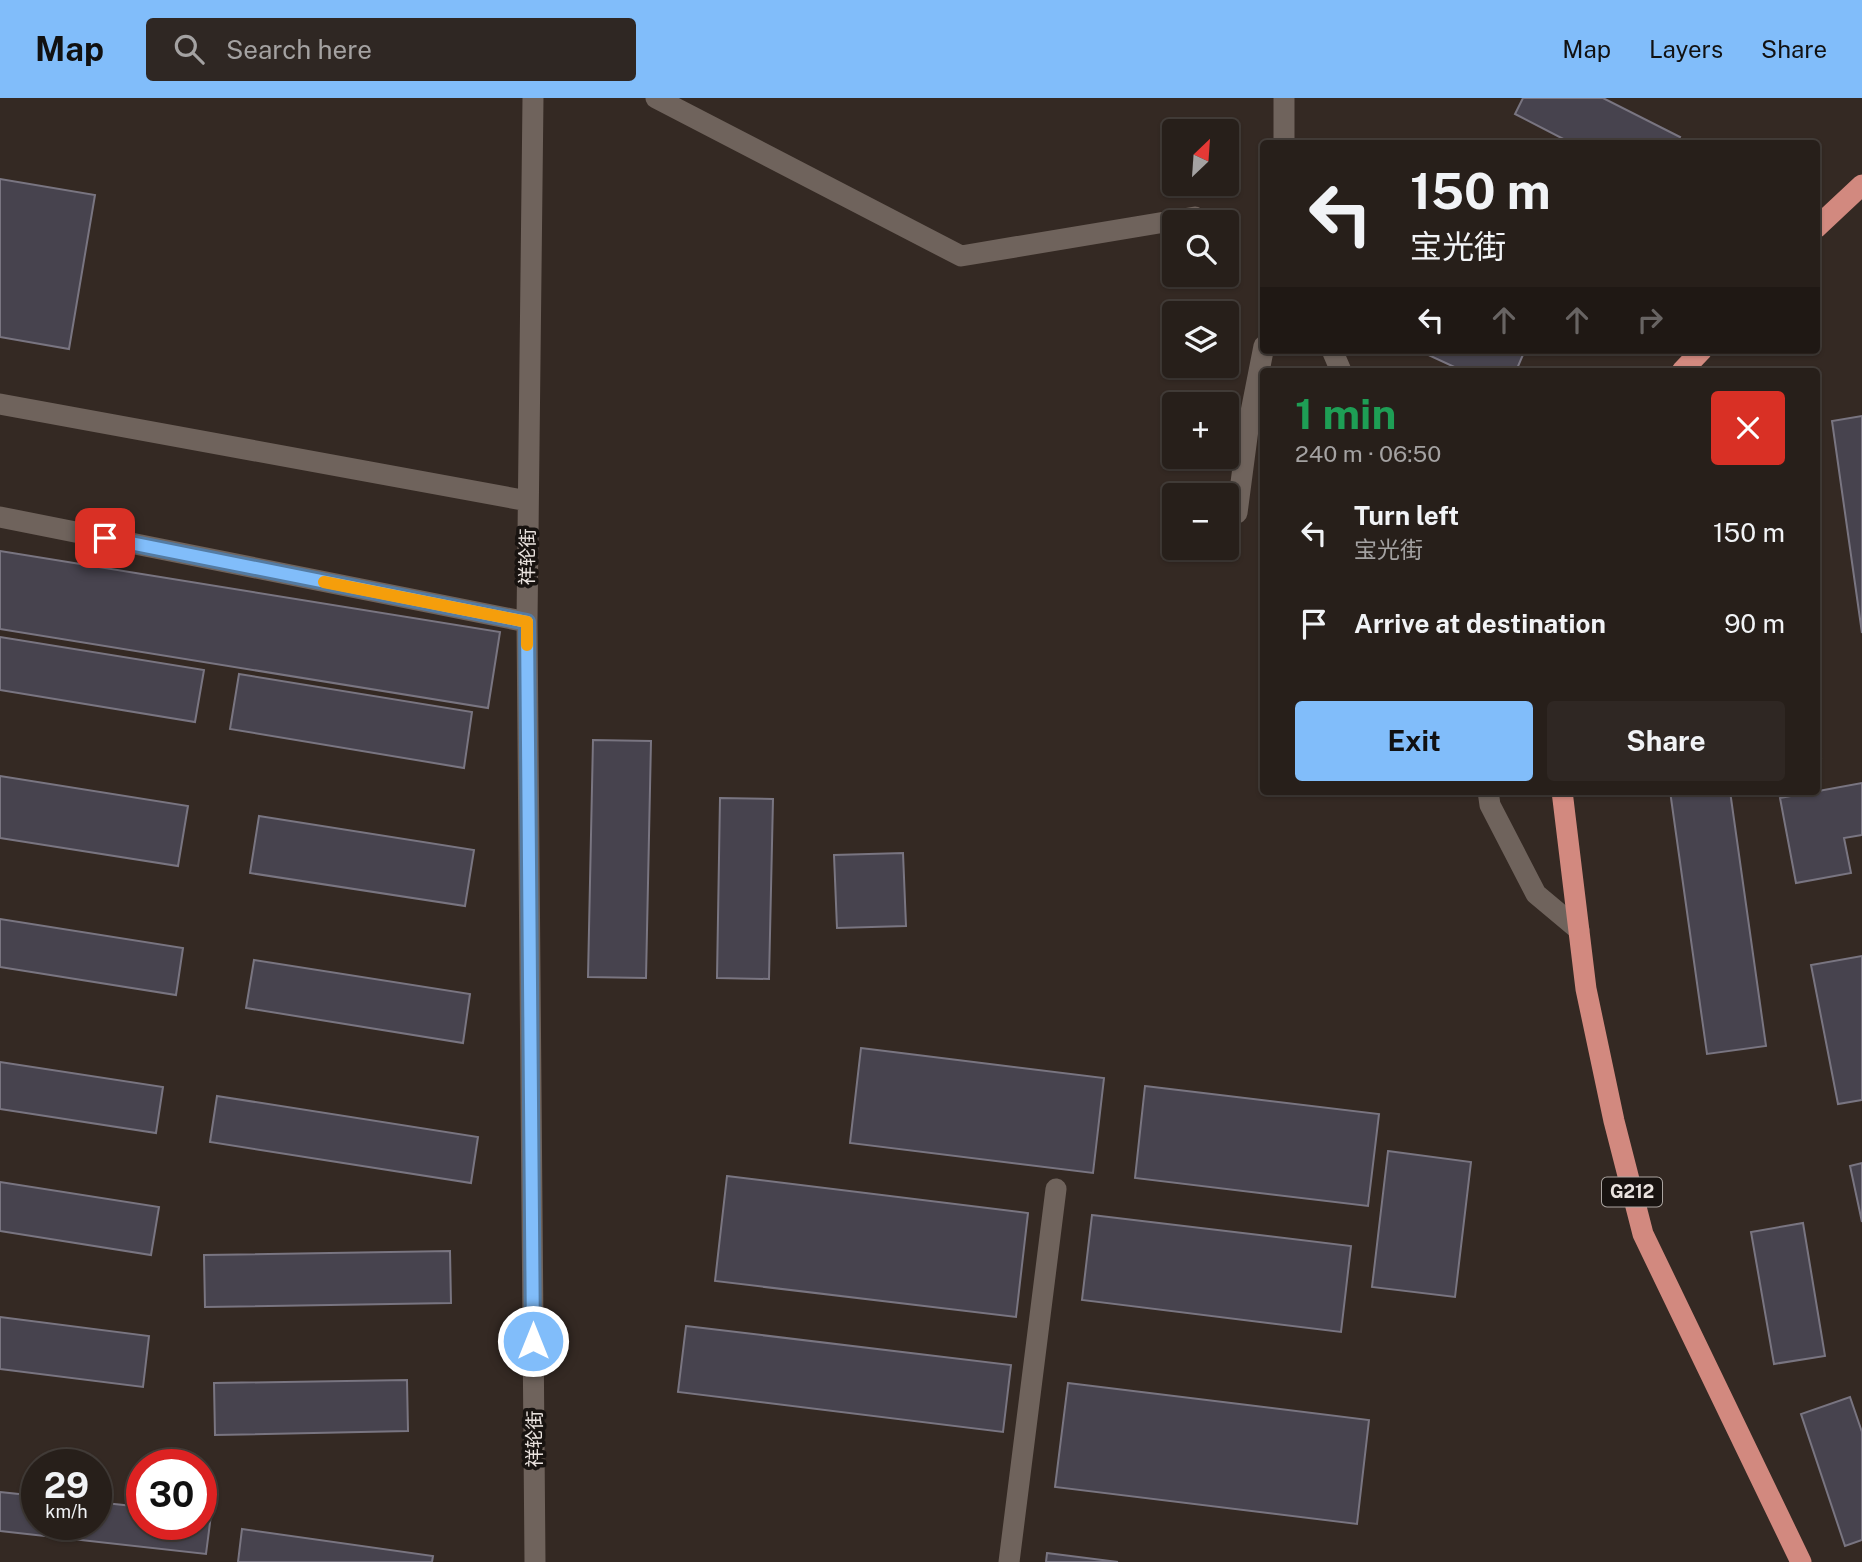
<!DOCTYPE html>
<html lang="en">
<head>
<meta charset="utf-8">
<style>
	:root { --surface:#271f1a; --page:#2f2723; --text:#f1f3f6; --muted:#a4a2a2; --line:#433d39; --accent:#81bdfa }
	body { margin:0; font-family:"Public Sans","Noto Sans SC",sans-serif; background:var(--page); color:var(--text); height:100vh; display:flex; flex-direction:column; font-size:26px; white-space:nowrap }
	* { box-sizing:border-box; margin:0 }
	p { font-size:23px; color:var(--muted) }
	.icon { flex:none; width:38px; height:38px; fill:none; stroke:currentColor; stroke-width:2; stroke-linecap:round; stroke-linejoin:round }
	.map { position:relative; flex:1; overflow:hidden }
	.details { position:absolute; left:1260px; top:270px; width:560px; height:427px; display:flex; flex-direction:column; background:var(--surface); border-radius:7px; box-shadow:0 2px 5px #0004,0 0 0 2px var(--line) }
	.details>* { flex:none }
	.guide { position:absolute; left:1260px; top:42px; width:560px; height:214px; border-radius:7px; box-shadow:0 2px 5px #0004,0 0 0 2px var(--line); background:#271f1a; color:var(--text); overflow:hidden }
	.needle { width:46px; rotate:25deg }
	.controls { position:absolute; left:1162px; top:21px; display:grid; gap:14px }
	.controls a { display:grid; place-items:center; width:77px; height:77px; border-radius:7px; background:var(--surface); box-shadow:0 2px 5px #0004,0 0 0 2px var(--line); font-size:35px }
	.speed { position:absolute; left:21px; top:1351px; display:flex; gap:14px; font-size:35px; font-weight:700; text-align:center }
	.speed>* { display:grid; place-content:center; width:91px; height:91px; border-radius:50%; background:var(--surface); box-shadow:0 2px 5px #0004,0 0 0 2px var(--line); line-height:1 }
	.speed small { font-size:18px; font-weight:400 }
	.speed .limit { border:10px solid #d22; background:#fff; color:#111 }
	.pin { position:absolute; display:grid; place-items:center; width:60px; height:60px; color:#fff; margin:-30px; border-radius:14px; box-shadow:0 4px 10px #0006 }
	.me { position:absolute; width:77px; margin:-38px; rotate:0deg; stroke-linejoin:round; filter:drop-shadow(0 0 5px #0008) }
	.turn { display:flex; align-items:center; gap:24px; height:147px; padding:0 35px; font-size:32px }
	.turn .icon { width:91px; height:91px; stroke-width:2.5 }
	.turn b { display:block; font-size:49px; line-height:60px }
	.lanes { display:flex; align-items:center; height:66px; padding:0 35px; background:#0003; justify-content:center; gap:35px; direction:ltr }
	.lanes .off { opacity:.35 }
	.round { display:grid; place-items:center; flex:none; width:74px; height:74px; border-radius:7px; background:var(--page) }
	.head { display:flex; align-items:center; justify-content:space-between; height:119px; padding:0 35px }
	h1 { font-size:42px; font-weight:700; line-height:52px; color:#1e9e55 }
	.primary-button { display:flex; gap:14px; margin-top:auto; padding:14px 35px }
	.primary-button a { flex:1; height:80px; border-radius:7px; background:var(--accent); color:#111; font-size:28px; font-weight:700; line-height:80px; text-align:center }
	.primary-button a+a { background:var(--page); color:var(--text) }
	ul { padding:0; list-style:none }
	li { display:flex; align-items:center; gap:21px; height:91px; padding:0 35px }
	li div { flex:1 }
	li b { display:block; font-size:26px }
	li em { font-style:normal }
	header { display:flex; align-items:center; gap:42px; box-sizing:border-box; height:98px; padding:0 35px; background:var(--accent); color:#111 }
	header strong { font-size:33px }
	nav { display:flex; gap:38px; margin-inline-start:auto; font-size:24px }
	.search { width:490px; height:63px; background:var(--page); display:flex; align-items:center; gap:18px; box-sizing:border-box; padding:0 24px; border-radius:7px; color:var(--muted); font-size:26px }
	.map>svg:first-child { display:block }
	.building { fill:#47434e; stroke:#797581; stroke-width:2 }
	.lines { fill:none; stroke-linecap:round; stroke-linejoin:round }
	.minor { stroke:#6f635c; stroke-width:21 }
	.highway { stroke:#d2897f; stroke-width:21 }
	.route-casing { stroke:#547ba2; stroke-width:18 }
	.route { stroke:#81bdfa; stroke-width:12 }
	.slow { stroke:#f59e0b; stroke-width:12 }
	.labels { text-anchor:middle; stroke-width:7; stroke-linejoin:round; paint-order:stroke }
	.shield { fill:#181310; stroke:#aba5a1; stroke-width:2 }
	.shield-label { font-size:18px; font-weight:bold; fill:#eae3df }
	.street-label { font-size:19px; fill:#eae3df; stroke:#181310 }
</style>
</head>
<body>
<header>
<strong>Map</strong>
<div class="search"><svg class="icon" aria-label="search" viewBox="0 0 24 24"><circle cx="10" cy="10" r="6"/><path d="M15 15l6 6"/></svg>Search here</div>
<nav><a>Map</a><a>Layers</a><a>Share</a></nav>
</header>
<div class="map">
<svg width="1862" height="1464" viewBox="0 0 1862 1464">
	<rect width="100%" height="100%" fill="#342923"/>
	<path class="building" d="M1523 0H1603L1680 39 1676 46H1573L1515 16Z
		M0 81 95 97 69 251 0 239Z
		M1425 252H1525L1516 273H1463L1424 255Z
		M1862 318V535L1832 323Z
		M0 453 500 534 488 610 0 531Z
		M0 539 204 572 195 624 0 592Z
		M239 576 472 614 464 670 230 631Z
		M1816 626 1821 660 1816 661Z
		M593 642 651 643 646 880 588 879Z
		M0 678 188 708 178 768 0 740Z
		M1862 685V737L1844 740 1851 775 1796 785 1780 700Z
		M1670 693H1730L1766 948 1707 956Z
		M720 700 773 701 769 881 717 880Z
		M259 718 474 752 465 808 250 775Z
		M903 755 906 828 837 830 834 757Z
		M0 821 183 850 176 897 0 869Z
		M1862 858V1002L1838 1006 1811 867Z
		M254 862 470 896 463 945 246 910Z
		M861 950 1104 980 1093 1075 850 1045Z
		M0 964 163 989 156 1035 0 1011Z
		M1145 988 1379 1016 1368 1108 1135 1080Z
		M217 998 478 1039 471 1085 210 1044Z
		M1388 1053 1471 1064 1455 1199 1372 1189Z
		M1862 1065V1124L1850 1068Z
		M727 1078 1028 1115 1016 1219 715 1183Z
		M0 1084 159 1109 151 1157 0 1133Z
		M1092 1117 1351 1148 1341 1234 1082 1202Z
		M1803 1125 1825 1258 1774 1266 1751 1134Z
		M450 1153 451 1205 205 1209 204 1157Z
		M0 1219 149 1238 143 1289 0 1271Z
		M686 1228 1011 1267 1003 1334 678 1294Z
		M407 1282 408 1333 215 1337 214 1285Z
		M1068 1285 1369 1322 1357 1426 1055 1389Z
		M1850 1299 1862 1334V1442L1845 1448 1801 1316Z
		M0 1394 37 1398V1426H96V1404L142 1409V1426H201V1416L211 1417 206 1456 0 1433Z
		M242 1431 433 1458 432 1464H238Z
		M1047 1455 1118 1464H1046Z"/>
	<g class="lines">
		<path class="minor" d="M533 0 527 524 535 1464
			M656 0 961 158 1195 119
			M1284 0V46
			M1332 252 1341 273
			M0 306 528 403
			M1237 415 1249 324 1264 248
			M0 419 527 524
			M1488 693 1490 707 1536 796 1579 832
			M1009 1464 1056 1091"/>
		<path class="highway" d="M1816 130 1862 87
			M1682 273 1702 252
			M1562 693 1586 891 1614 1023 1643 1136 1801 1464"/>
	</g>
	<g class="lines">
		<g class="route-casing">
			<path id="route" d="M105 440 527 524 533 1243"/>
		</g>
		<use href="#route" class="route"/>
		<path class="slow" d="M324 484 527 524V547"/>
	</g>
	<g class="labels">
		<rect class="shield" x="1602" y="1079.5" width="60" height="29" rx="5"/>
		<g class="shield-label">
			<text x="1632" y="1100">G212</text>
		</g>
		<g class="street-label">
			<text transform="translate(527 459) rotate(-89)" y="7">祥轮街</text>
			<text transform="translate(534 1341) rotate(-90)" y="7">祥轮街</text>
		</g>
	</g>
</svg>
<div class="controls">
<a><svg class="needle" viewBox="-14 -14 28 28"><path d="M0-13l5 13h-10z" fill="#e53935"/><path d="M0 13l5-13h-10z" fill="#a4a2a2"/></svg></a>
<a><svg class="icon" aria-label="search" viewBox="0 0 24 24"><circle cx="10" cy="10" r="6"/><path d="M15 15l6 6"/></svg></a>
<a><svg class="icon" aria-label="layers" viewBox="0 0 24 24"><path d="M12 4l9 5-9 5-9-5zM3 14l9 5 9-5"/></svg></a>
<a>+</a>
<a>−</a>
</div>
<div class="speed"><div>29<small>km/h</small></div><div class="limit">30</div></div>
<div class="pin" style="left:105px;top:440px;background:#d93025"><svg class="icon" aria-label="arrive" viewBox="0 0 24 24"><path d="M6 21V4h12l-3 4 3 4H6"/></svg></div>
<svg class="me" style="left:533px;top:1243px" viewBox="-20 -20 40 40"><circle r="17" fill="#81bdfa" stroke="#fff" stroke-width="3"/><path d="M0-11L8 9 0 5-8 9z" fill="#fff"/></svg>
<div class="guide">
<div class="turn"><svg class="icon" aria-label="left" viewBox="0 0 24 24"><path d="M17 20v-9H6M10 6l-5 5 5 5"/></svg><div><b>150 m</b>宝光街</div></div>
<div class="lanes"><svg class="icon" aria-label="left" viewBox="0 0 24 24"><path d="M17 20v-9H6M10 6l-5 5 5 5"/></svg><svg class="icon off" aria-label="ahead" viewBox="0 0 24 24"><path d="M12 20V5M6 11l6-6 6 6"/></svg><svg class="icon off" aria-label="ahead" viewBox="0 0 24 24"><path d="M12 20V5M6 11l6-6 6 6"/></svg><svg class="icon off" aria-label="right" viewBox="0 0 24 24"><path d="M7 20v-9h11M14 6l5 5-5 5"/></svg></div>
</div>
<section class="details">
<div class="head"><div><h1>1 min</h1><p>240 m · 06:50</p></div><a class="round" style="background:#d93025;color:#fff"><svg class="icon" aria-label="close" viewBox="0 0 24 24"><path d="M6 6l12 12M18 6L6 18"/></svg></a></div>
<ul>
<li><svg class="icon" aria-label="left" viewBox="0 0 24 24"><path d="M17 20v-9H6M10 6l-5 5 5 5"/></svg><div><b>Turn left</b><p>宝光街</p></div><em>150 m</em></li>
<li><svg class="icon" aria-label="arrive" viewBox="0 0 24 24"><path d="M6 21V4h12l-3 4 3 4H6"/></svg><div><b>Arrive at destination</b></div><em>90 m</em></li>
</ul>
<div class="primary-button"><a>Exit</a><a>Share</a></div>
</section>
</div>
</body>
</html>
